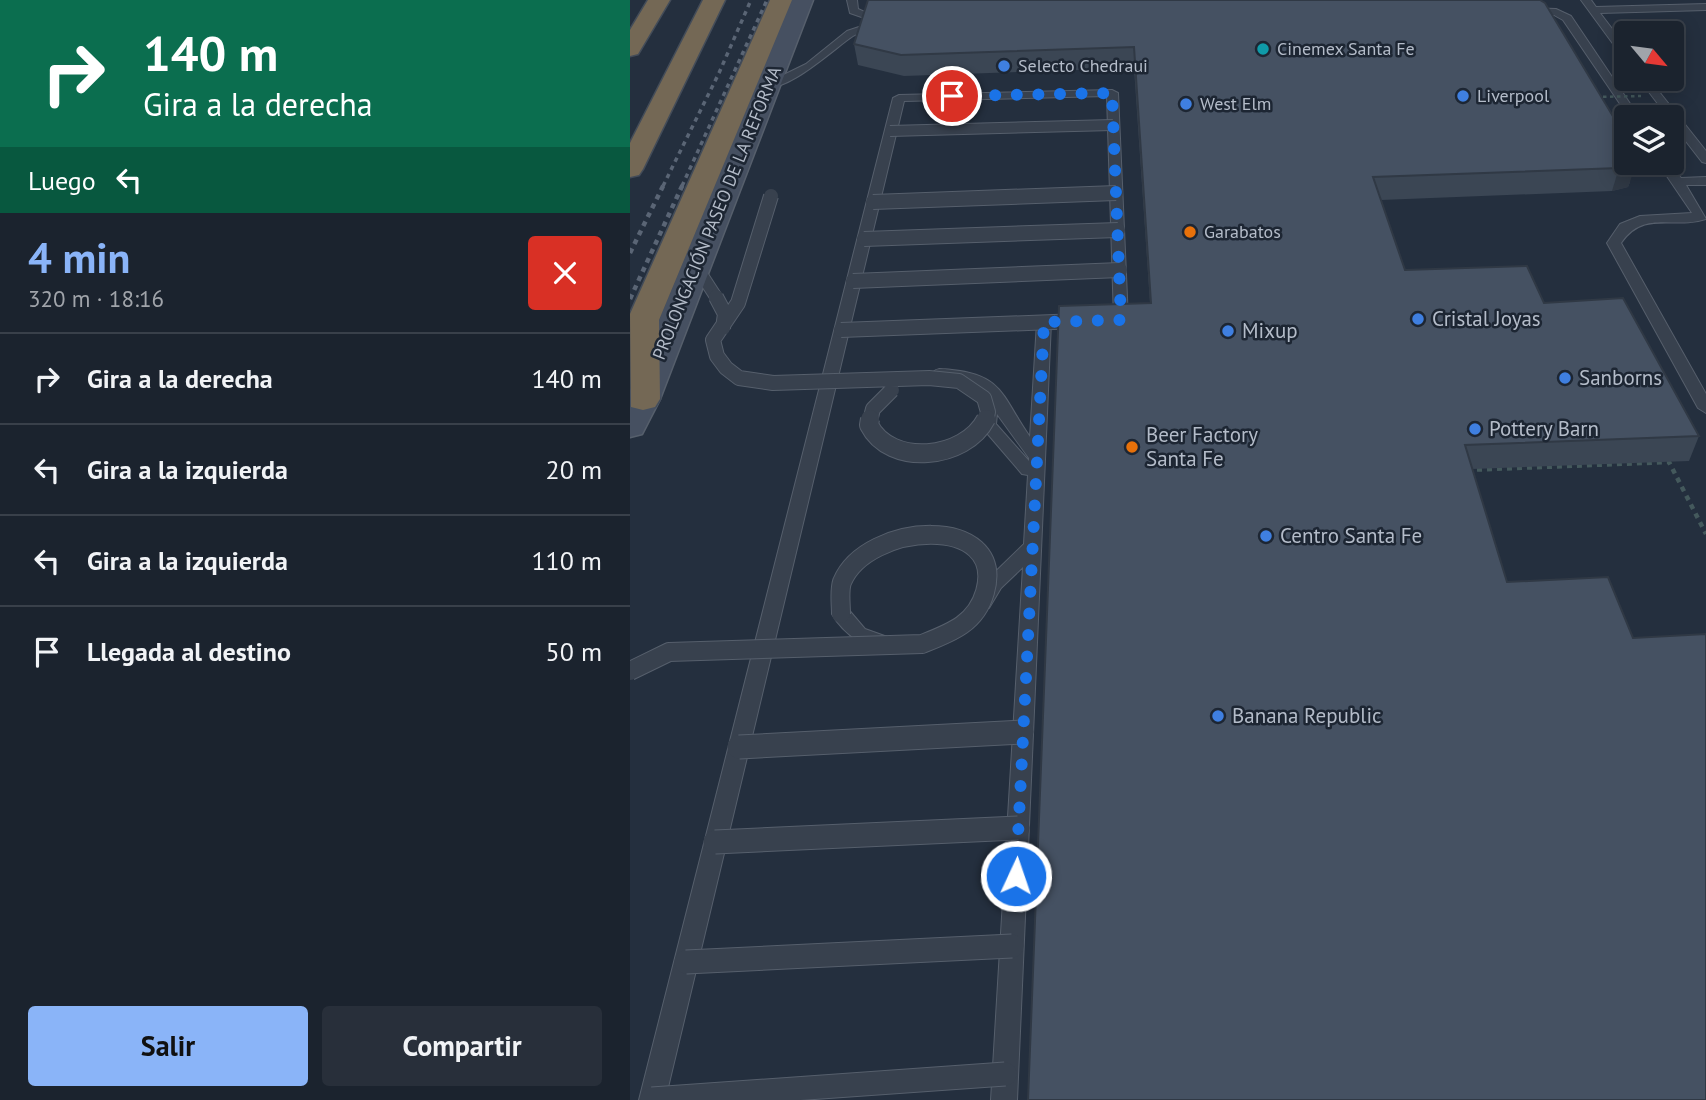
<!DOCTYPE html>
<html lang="es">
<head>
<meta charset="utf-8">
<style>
	:root { --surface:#1b232e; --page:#282f3a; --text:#f1f3f6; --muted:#a0a4aa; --line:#39404a; --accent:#8ab4f8 }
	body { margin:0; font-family:"PT Sans",sans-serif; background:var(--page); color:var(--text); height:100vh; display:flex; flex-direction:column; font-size:26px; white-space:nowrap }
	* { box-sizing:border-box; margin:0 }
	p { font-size:23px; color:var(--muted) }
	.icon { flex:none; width:38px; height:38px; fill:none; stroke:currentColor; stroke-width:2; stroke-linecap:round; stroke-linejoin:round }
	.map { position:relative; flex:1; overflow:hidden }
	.panel { display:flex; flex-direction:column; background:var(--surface); width:630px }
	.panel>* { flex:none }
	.banner { background:#0b6e4f; color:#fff; overflow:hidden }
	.needle { width:46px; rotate:119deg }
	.controls { position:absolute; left:984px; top:21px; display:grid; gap:14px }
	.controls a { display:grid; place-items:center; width:70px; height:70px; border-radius:7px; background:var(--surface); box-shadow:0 4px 18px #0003,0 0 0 2px var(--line); font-size:35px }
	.pin { position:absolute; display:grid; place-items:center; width:60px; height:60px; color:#fff; margin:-30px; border:4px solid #fff; border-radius:50%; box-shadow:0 2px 7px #0007 }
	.me { position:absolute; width:77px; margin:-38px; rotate:3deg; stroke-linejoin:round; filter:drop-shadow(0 0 5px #0008) }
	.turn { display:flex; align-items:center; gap:24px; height:147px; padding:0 28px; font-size:32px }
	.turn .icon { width:91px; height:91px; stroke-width:2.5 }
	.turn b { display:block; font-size:49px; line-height:60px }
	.then { display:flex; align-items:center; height:66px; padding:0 28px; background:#0003; gap:14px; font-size:26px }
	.round { display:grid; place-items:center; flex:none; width:74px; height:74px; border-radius:7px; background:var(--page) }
	.head { display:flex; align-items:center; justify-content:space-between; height:119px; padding:0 28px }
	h1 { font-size:42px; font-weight:800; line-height:52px; color:var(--accent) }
	.primary-button { display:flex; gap:14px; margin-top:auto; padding:14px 28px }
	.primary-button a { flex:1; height:80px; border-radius:7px; background:var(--accent); color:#111; font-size:28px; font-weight:800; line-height:80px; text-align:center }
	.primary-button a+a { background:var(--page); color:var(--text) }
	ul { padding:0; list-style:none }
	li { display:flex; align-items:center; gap:21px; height:91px; padding:0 28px; border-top:2px solid var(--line) }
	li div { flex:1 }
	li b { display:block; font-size:26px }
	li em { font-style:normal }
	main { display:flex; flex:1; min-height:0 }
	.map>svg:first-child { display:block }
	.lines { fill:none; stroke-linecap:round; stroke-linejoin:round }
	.lane-casing { stroke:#565f6c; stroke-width:2 }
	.secondary-casing { stroke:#565f6c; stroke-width:3 }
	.highway-casing { stroke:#434c59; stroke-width:3 }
	.path { stroke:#44595c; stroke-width:4.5; stroke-dasharray:5 5; stroke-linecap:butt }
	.lane { fill:#38414e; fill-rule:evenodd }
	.secondary { fill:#465061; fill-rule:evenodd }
	.highway { fill:#746855; fill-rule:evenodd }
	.rail-far1 { stroke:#5a6575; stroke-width:3.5; stroke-dasharray:4.5 4.5; stroke-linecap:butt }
	.rail { stroke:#5a6575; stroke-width:4.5; stroke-dasharray:5 5; stroke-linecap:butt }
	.lane-bridge-far3-casing { stroke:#565f6c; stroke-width:12; stroke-linecap:butt }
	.lane-bridge-far2-casing { stroke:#565f6c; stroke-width:16; stroke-linecap:butt }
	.lane-bridge-far1-casing { stroke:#565f6c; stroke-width:20; stroke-linecap:butt }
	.lane-bridge-casing { stroke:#565f6c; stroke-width:25; stroke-linecap:butt }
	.path-bridge { stroke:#44595c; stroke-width:2.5; stroke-dasharray:3.5 3.5; stroke-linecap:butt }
	.lane-bridge-far3 { stroke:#38414e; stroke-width:10 }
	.lane-bridge-far2 { stroke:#38414e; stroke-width:14 }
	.lane-bridge-far1 { stroke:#38414e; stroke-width:18 }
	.lane-bridge { stroke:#38414e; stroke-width:23 }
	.wall { fill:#3b4654 }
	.shaded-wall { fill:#303945 }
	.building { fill:#455162; stroke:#303945; stroke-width:2 }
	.route { stroke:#1a73e8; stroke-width:12; stroke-dasharray:0 21.6 }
	.culture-dot { fill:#0f9aa8; stroke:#1d2633; stroke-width:2.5 }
	.shop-dot { fill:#3f7fe0; stroke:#1d2633; stroke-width:2.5 }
	.food-dot { fill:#e8710a; stroke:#1d2633; stroke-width:2.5 }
	.labels { text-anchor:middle; stroke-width:5; stroke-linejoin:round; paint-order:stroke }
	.far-poi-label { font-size:18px; fill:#b4bcc9; stroke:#1d2633; text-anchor:start }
	.far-street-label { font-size:18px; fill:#b4bcc9; stroke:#1d2633 }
	.poi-label { font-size:21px; fill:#b4bcc9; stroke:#1d2633; text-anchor:start }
</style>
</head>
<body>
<main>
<section class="panel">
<div class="banner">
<div class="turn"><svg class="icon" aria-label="right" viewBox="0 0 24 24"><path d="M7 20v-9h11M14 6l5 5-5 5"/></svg><div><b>140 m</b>Gira a la derecha</div></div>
<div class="then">Luego<svg class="icon" aria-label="left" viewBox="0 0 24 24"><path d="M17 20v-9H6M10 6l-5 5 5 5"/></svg></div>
</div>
<div class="head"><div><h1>4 min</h1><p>320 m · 18:16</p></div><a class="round" style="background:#d93025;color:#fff"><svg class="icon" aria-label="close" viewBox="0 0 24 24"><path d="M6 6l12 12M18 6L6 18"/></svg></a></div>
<ul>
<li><svg class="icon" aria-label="right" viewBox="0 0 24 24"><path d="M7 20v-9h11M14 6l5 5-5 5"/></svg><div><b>Gira a la derecha</b></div><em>140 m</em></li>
<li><svg class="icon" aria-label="left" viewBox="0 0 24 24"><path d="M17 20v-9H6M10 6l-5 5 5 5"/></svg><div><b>Gira a la izquierda</b></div><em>20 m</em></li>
<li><svg class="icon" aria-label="left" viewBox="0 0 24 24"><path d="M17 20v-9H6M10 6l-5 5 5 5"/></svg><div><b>Gira a la izquierda</b></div><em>110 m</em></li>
<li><svg class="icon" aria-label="arrive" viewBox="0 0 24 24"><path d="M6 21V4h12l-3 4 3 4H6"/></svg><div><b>Llegada al destino</b></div><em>50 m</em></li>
</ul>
<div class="primary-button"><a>Salir</a><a>Compartir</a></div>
</section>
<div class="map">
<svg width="1076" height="1100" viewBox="0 0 1076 1100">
	<rect width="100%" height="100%" fill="#242f3e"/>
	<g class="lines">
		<g class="lane-casing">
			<path id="lane" d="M217 0H227L228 9 248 18 243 21 220 13Z
				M951 0H961L966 7 1076 4V10L970 13 996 47V57L992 56Z
				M898 8 926 9 941 16 1009 117H999L933 20 924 15 895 13V9Z
				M241 23 245 24V28C238 31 229 32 223 36 207 46 152 98 133 85L176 64 217 31Z
				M1009 79H1019L1076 151V163L1072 162 1041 122V117H1038Z
				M482 90 488 93 498 320 491 324 484 320 477 96 274 101 35 1100H9L263 98 269 95Z
				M1028 163H1040L1051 178 1076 177V185H1056L1076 219C1044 230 1014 209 991 243L1076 394V413L1068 408 977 243 990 224 1010 216 1062 213Z
				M66 262 71 263 93 297 91 300 86 301 81 300 59 266Z
				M414 318 421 322 387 1100H361L393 567 371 588 359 608H347L344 603 359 578 394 544 398 475 392 474 350 425 353 405 361 400C349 372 317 387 302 373 308 367 313 369 322 370 374 375 373 399 400 437L407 322ZM367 414 399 458V461L366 424Z
				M211 607 218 609 235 629 263 639 265 644 263 649C241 656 212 632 202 614L204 609Z"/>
		</g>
		<g class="secondary-casing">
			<path id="secondary" d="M161 0H183L30 399 12 434 0 437V390Z"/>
		</g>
		<g class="highway-casing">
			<path id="highway" d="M18 0H40L8 54 0 56V30Z
				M73 0H95L13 169 9 175 0 177V143Z
				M140 0H162L29 320 30 399 25 407 13 410 1 407 0 314Z"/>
		</g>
		<path class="path" d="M837 470 1039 462 1076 534"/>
		<use href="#lane" class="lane"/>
		<use href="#secondary" class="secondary"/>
		<use href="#highway" class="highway"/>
		<path class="rail-far1" d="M33 186 89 73 121 0
			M52 186 137 0"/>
		<path class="rail" d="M0 253 34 184
			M0 299 53 184"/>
		<g class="lane-bridge-far3-casing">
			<path id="lane-bridge-far3" d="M260 131 483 125"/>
		</g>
		<g class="lane-bridge-far2-casing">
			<path id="lane-bridge-far2" d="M141 196 108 303 83 340 87 356 96 368 109 378 143 383 299 378 329 381 354 398 358 412 356 421
				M243 202 486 193
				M234 239 488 230
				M223 281 490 270
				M86 297 95 314 93 328
				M211 330 449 321
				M240 421 243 409 262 390"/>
		</g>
		<g class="lane-bridge-far1-casing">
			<path id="lane-bridge-far1" d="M240 419 239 425C260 467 335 460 356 419
				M0 671 39 652 292 644C320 633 346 624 355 592 377 513 237 522 212 582 209 591 211 604 211 614"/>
		</g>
		<g class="lane-bridge-casing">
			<path id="lane-bridge" d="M109 747 392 732
				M85 842 388 828
				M56 962 382 946
				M22 1099 375 1074"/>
		</g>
		<path class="path-bridge" d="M966 97 1011 96"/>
		<use href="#lane-bridge-far3" class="lane-bridge-far3"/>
		<use href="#lane-bridge-far2" class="lane-bridge-far2"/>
		<use href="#lane-bridge-far1" class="lane-bridge-far1"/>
		<use href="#lane-bridge" class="lane-bridge"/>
	</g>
	<path class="wall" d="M910 0 1000 182 998 187 982 191 751 200 775 270 914 303 1069 436 1059 461 842 469 877 582 1076 1100 520 303 504 68 274 76 228 65 224 44Z"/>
	<path class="shaded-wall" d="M1006 163 1000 182 998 187 982 191 989 168Z"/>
	<path class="building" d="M238 0H910L915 3 996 138V163H1005L1004 164 989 168 743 177 775 270 897 266 914 303 993 298 1069 436 835 445 877 582 978 577 1003 638 1076 634V1100H398L429 306 521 303 504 47 271 55 224 44Z"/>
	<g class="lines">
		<path class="route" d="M322 96 482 93 491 320 414 322 386 876"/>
	</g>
	<circle class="culture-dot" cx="633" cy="49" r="7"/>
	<g class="shop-dot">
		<circle cx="374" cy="66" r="7"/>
		<circle cx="833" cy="96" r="7"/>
		<circle cx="556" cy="104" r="7"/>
		<circle cx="788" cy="319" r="7"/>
		<circle cx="598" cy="331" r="7"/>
		<circle cx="935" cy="378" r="7"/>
		<circle cx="845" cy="429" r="7"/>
		<circle cx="636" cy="536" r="7"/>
		<circle cx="588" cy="716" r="7"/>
	</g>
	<g class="food-dot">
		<circle cx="560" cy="232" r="7"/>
		<circle cx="502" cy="447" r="7"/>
	</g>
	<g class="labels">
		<g class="far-poi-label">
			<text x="647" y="55">Cinemex Santa Fe</text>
			<text x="388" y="72">Selecto Chedraui</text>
			<text x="847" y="102">Liverpool</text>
			<text x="570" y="110">West Elm</text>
			<text x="574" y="238">Garabatos</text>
		</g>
		<g class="far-street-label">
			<text transform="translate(87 213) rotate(-68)" y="6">PROLONGACIÓN PASEO DE LA REFORMA</text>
		</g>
		<g class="poi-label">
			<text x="802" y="326">Cristal Joyas</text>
			<text x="612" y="338">Mixup</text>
			<text x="949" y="385">Sanborns</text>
			<text x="859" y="436">Pottery Barn</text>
			<text x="516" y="442">Beer Factory<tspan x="516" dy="24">Santa Fe</tspan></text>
			<text x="650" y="543">Centro Santa Fe</text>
			<text x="602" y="723">Banana Republic</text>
		</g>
	</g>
</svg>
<div class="controls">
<a><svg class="needle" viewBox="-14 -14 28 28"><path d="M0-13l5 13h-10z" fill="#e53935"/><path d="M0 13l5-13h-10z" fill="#a0a4aa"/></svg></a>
<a><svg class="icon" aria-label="layers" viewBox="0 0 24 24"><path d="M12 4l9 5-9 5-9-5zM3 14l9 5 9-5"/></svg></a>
</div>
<div class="pin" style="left:322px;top:96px;background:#d93025"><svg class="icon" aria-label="arrive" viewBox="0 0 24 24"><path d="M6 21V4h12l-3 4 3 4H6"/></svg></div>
<svg class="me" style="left:386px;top:876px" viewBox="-20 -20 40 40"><circle r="17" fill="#1a73e8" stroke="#fff" stroke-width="3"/><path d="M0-11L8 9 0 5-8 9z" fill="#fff"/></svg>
</div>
</main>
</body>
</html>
